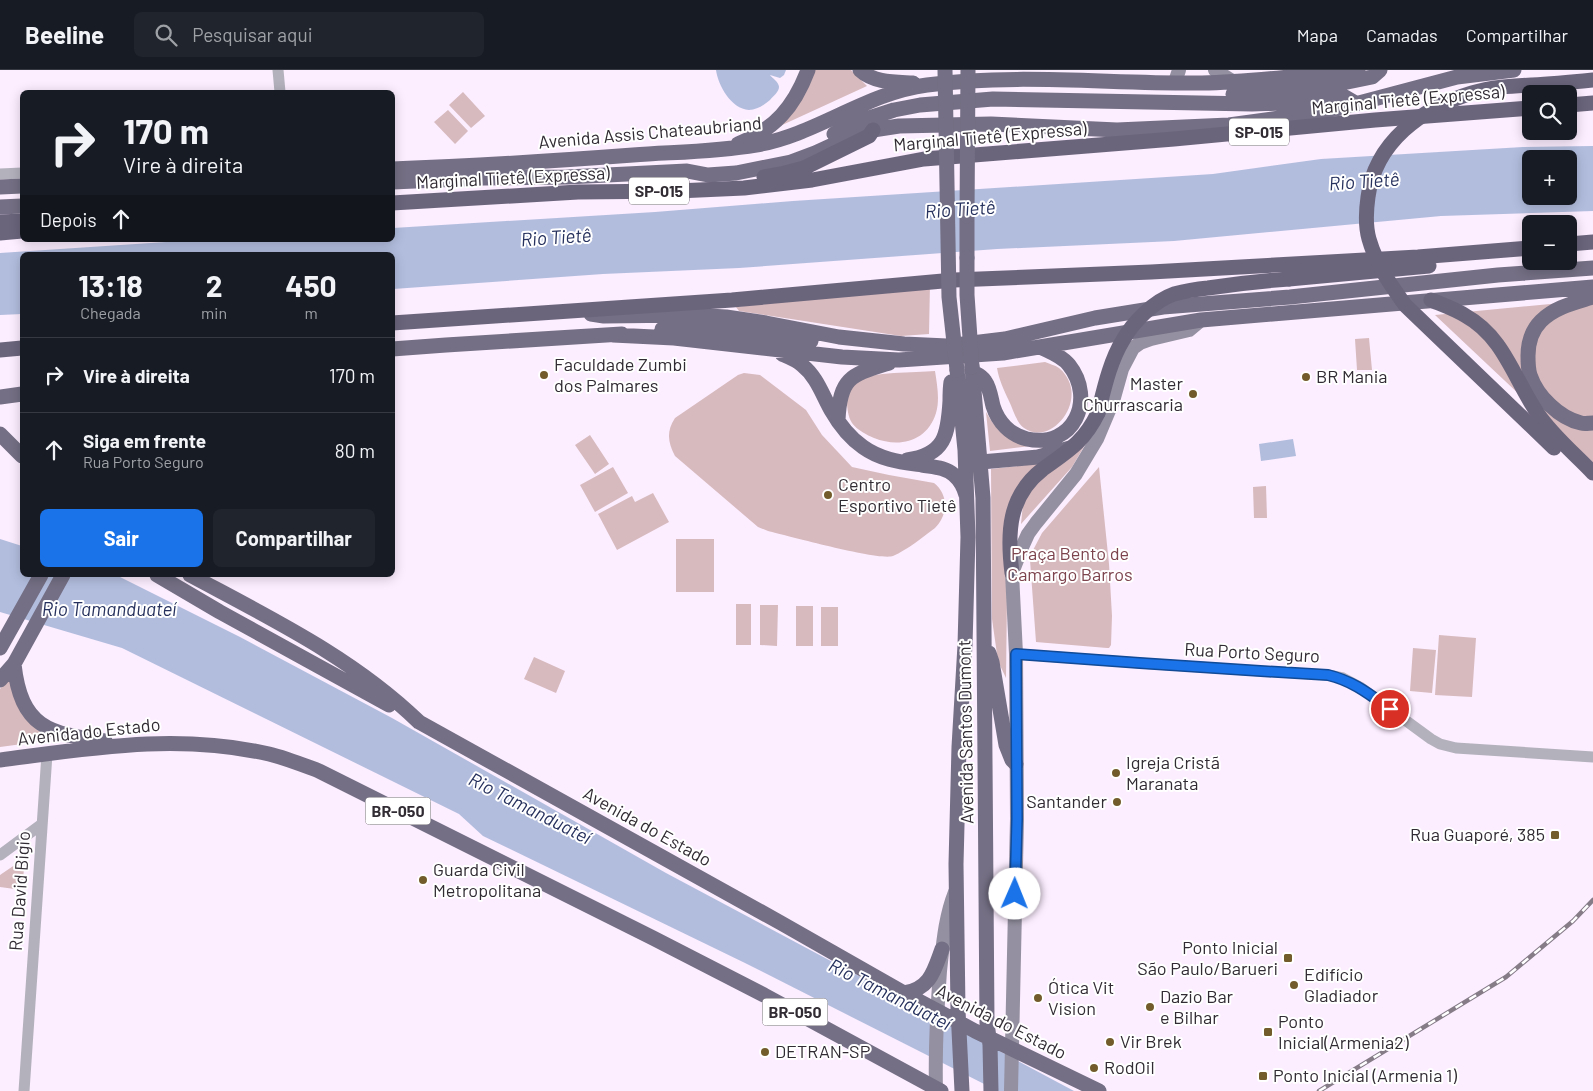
<!DOCTYPE html>
<html lang="pt">
<head>
<meta charset="utf-8">
<style>
	:root { --surface:#171b24; --page:#20242c; --text:#f1f3f6; --muted:#9ea1a6; --line:#363941; --accent:#1a73e8 }
	body { margin:0; font-family:Barlow,sans-serif; background:var(--page); color:var(--text); height:100vh; display:flex; flex-direction:column; font-size:19px; white-space:nowrap }
	* { box-sizing:border-box; margin:0 }
	p { font-size:16px; color:var(--muted) }
	.icon { flex:none; width:28px; height:28px; fill:none; stroke:currentColor; stroke-width:2; stroke-linecap:round; stroke-linejoin:round }
	.map { position:relative; flex:1; overflow:hidden }
	.side { position:absolute; left:20px; top:182px; width:375px; height:325px; display:flex; flex-direction:column; background:var(--surface); border-radius:8px; box-shadow:0 2px 12px #0003 }
	.side>* { flex:none }
	.banner { position:absolute; left:20px; top:20px; width:375px; height:152px; border-radius:8px; box-shadow:0 2px 12px #0003; background:#171b24; color:var(--text); overflow:hidden }
	.tools { position:absolute; left:1522px; top:15px; display:grid; gap:10px }
	.tools a { display:grid; place-items:center; width:55px; height:55px; border-radius:8px; background:var(--surface); box-shadow:0 2px 12px #0003; font-size:25px }
	.pin { position:absolute; display:grid; place-items:center; width:42px; height:42px; color:#fff; margin:-21px; border:2px solid #fff; border-radius:50%; box-shadow:0 1px 5px #0007 }
	.me { position:absolute; width:55px; margin:-28px; rotate:1deg; stroke-linejoin:round; filter:drop-shadow(0 0 4px #0008) }
	.turn { display:flex; align-items:center; gap:18px; height:105px; padding:0 20px; font-size:22px }
	.turn .icon { width:65px; height:65px; stroke-width:2.5 }
	.turn b { display:block; font-size:35px; line-height:42px }
	.then { display:flex; align-items:center; height:48px; padding:0 20px; background:#0003; gap:10px; font-size:19px }
	.eta { display:flex; justify-content:space-evenly; align-items:center; height:85px; text-align:center }
	.eta b { font-size:30px; font-weight:700; line-height:35px }
	.button { display:flex; gap:10px; margin-top:auto; padding:10px 20px }
	.button a { flex:1; height:58px; border-radius:8px; background:var(--accent); color:#fff; font-size:20px; font-weight:700; line-height:58px; text-align:center }
	.button a+a { background:var(--page); color:var(--text) }
	ul { padding:0; list-style:none }
	li { display:flex; align-items:center; gap:15px; height:75px; padding:0 20px; border-top:1px solid var(--line) }
	li div { flex:1 }
	li b { display:block; font-size:19px }
	li em { font-style:normal }
	header { display:flex; align-items:center; gap:30px; box-sizing:border-box; height:70px; padding:0 25px; background:var(--surface); border-bottom:1px solid var(--line) }
	header strong { font-size:24px }
	nav { display:flex; gap:28px; margin-inline-start:auto; font-size:18px }
	.search { width:350px; height:45px; background:var(--page); display:flex; align-items:center; gap:12px; box-sizing:border-box; padding:0 18px; border-radius:8px; color:var(--muted); font-size:19px }
	.map>svg:first-child { display:block }
	.green { fill:#d7babe }
	.water { fill:#b2bdde; fill-rule:evenodd }
	.lines { fill:none; stroke-linecap:round; stroke-linejoin:round }
	.tertiary { stroke:#b3b1bc; stroke-width:11 }
	.secondary { stroke:#9490a1; stroke-width:14 }
	.trunk { stroke:#746f84; stroke-width:15 }
	.motorway { stroke:#6b657c; stroke-width:15 }
	.rail-casing { stroke:#857c88; stroke-width:4.5 }
	.rail { stroke:#fff; stroke-width:2.5; stroke-dasharray:8; stroke-linecap:butt }
	.trunk-bridge { stroke:#746f84; stroke-width:15 }
	.motorway-bridge { stroke:#6b657c; stroke-width:15 }
	.route-casing { stroke:#114b97; stroke-width:12 }
	.route { stroke:#1a73e8; stroke-width:9 }
	.poi-dot { fill:#735c2c; stroke:#fff; stroke-width:2 }
	.labels { text-anchor:middle; stroke-width:4; stroke-linejoin:round; paint-order:stroke }
	.shield { fill:#fff; stroke:#6f6b70; stroke-width:1 }
	.shield-label { font-size:16px; font-weight:bold; fill:#312b33 }
	.street-label { font-size:18px; fill:#312b33; stroke:#fff }
	.poi-label { font-size:18px; fill:#312b33; stroke:#fff; text-anchor:start }
	.park-label { font-size:18px; fill:#7d444e; stroke:#fff }
	.water-label { font-size:19px; font-style:italic; fill:#26315d; stroke:#fff }
</style>
</head>
<body>
<header>
<strong>Beeline</strong>
<div class="search"><svg class="icon" aria-label="search" viewBox="0 0 24 24"><circle cx="10" cy="10" r="6"/><path d="M15 15l6 6"/></svg>Pesquisar aqui</div>
<nav><a>Mapa</a><a>Camadas</a><a>Compartilhar</a></nav>
</header>
<div class="map">
<svg width="1593" height="1021" viewBox="0 0 1593 1021">
	<rect width="100%" height="100%" fill="#fcedff"/>
	<path class="green" d="M811 0H851L867 16 780 56Z
		M463 22 485 46 471 58 449 35Z
		M448 40 468 61 455 74 434 52Z
		M930 213 929 264 901 266 739 241 736 237Z
		M1593 230V394L1435 245Z
		M1369 268 1372 300H1357L1355 269Z
		M1045 292C1049 294 1055 295 1059 298 1064 302 1068 308 1070 314 1079 341 1048 375 1024 358 1016 352 1013 339 1009 331 1004 320 999 310 997 298Z
		M935 301C937 314 940 330 936 343 927 372 899 378 874 368 867 365 857 360 852 353 848 347 847 337 847 331 847 324 849 315 856 311 872 301 915 303 935 301Z
		M744 303 760 305 806 340 822 365 852 397 889 405 934 413C949 425 948 445 935 458 923 467 907 480 893 486 879 491 789 466 768 461L758 457 675 386C668 372 666 362 675 348L738 305Z
		M986 342C1000 366 1006 368 1031 376L990 381Z
		M590 365 609 394 595 404 575 375Z
		M1089 368 1072 397 1021 454 1023 434 1031 416Z
		M1043 393 1008 442 1006 608 998 591 992 549 991 399Z
		M613 397 628 423 595 442 580 415Z
		M1099 397 1109 494 1112 546 1111 575 1109 578H1107L1036 572 1030 490 1031 484 1042 463Z
		M1266 416 1267 448H1254L1253 417Z
		M653 423 669 452 617 480 598 444 632 426 635 432Z
		M676 469H714V522H676Z
		M736 534H751V575H736Z
		M760 535H778L777 576 760 575Z
		M796 536H813V576H796Z
		M821 537H838V576H821Z
		M1439 565 1476 568 1472 627 1435 625Z
		M1413 578 1436 580 1432 623 1410 621Z
		M534 587 565 601 556 623 524 609Z
		M11 605 36 659 52 670 0 677V619Z
		M25 788 22 820 0 817V805Z"/>
	<path class="water" d="M716 0H786L784 5 780 8 770 5C772 8 779 12 779 17 779 22 773 26 770 30 764 35 757 40 749 40 731 39 718 15 716 0Z
		M1593 76V141L1441 146 1174 171 997 179 739 198 603 204 393 219 392 185H22V244L0 245V183L196 170H392L393 158 655 142 793 131 1213 104 1321 89 1523 77ZM1531 89H1569V126H1531Z
		M1293 369 1296 386 1261 391 1259 374Z
		M0 469 22 476V505H116L240 567 392 648 666 803 1074 1021H998L745 893 483 766 459 744 122 578 0 542Z"/>
	<g class="lines">
		<path class="tertiary" d="M278 0 280 22
			M0 104 22 103
			M1016 584C1120 592 1224 599 1328 605L1343 608 1360 617 1431 669 1440 674 1456 678 1593 687
			M0 785 42 754
			M24 1021 47 684"/>
		<path class="secondary" d="M1215 0 1232 11
			M1175 12 1179 0
			M936 1021C935 981 937 941 940 901 943 874 945 847 955 822
			M1011 1021 1017 749 1016 584 1012 503 1023 475 1028 464 1036 453 1076 404 1097 369 1113 331 1122 299 1133 278 1140 273 1151 269 1189 260 1201 250"/>
		<path class="trunk" d="M860 0C874 13 895 12 913 13
			M1233 24 1328 16 1372 7 1380 0
			M834 64 860 51 894 40 920 35 993 29 1252 34 1282 33 1345 27 1357 34
			M738 74C775 59 794 37 808 0
			M392 99C473 96 553 91 633 85 674 82 715 82 756 75 816 65 865 23 927 15 1018 3 1110 14 1202 13 1254 12 1306 5 1358 0
			M392 112 484 108 567 107 687 101 708 105 736 103 791 92 815 83 850 67 873 60 899 56 991 54 1117 60 1229 55 1301 45 1340 38 1457 7 1514 0
			M0 117 22 116
			M0 137 22 136
			M967 188V146
			M1593 227C1574 233 1555 237 1541 251 1531 261 1528 273 1528 286 1528 292 1528 299 1530 305 1537 326 1559 348 1581 353 1585 354 1589 353 1593 353
			M591 244 604 246 690 245 726 247 766 253 839 267 904 274 947 276 1005 269 1095 248 1163 237 1290 227 1498 205 1593 198
			M662 259 690 258 722 259 811 271
			M613 265 674 268 842 287 899 290 1003 283 1201 250 1593 217
			M392 279 446 275 622 264
			M782 284C789 287 797 290 802 295 817 307 822 324 831 340 839 354 850 368 863 377 881 390 901 392 922 395 933 397 945 397 954 405 960 410 964 418 966 425
			M972 297 983 428 987 953 990 975 991 1021
			M957 300 965 380 968 467 965 575 959 677 956 794 958 940 962 1021
			M973 302C977 304 982 306 985 311 990 318 991 328 993 336 998 352 1010 365 1027 369 1074 379 1096 329 1069 295 1062 286 1050 282 1040 277
			M0 327 22 324
			M838 350C840 307 851 305 889 293
			M0 364 22 386
			M907 390C945 385 948 365 950 331 950 325 950 318 951 312
			M981 392 1038 387 1070 378
			M157 505 220 542 389 635
			M190 505C270 548 353 588 419 652L781 853 904 923 975 961 1099 1021
			M0 578 41 505
			M989 583 992 592 1006 675 1012 690 1016 694
			M14 594C21 657 48 664 105 671
			M0 610 14 594 63 505
			M0 690C92 678 177 663 269 684 286 688 303 695 319 701L653 868 764 925 941 1021
			M904 923C930 919 934 901 942 879"/>
		<path class="motorway" d="M1569 35 1593 33
			M764 107 781 104 804 98 869 66 873 60
			M392 133 578 122 677 121 744 118 812 110 924 89 1174 69 1375 50 1531 38
			M0 152 22 151
			M0 163 22 161
			M1569 174 1593 172
			M1289 209 1429 196
			M1431 230C1443 235 1455 239 1466 246 1504 267 1515 311 1538 344 1553 366 1575 384 1593 403
			M392 253 732 230 954 210 1151 202 1418 187 1531 178
			M0 280 22 278
			M1012 503C1007 463 1008 426 1043 399 1068 381 1084 372 1098 343"/>
		<g class="rail-casing">
			<path id="rail" d="M1319 1021 1506 907 1573 851 1593 830"/>
		</g>
		<use href="#rail" class="rail"/>
		<path class="trunk-bridge" d="M945 0 949 227 957 300
			M967 146 968 0
			M967 188V225L972 297"/>
		<path class="motorway-bridge" d="M1098 343C1104 319 1110 291 1123 270 1133 252 1154 231 1174 224 1185 221 1197 219 1208 218 1235 214 1262 211 1289 209
			M1554 378 1405 235C1390 214 1376 194 1369 169 1365 155 1366 141 1368 127 1375 72 1422 38 1472 23 1491 17 1512 16 1532 15 1552 14 1573 12 1593 10"/>
	</g>
	<g class="lines">
		<g class="route-casing">
			<path id="route" d="M1015 824 1017 749 1016 584C1120 592 1224 599 1328 605 1353 611 1369 624 1390 639"/>
		</g>
		<use href="#route" class="route"/>
	</g>
	<g class="poi-dot">
		<circle cx="544" cy="305" r="5"/>
		<circle cx="1306" cy="307" r="5"/>
		<circle cx="1193" cy="324" r="5"/>
		<circle cx="828" cy="425" r="5"/>
		<circle cx="1116" cy="703" r="5"/>
		<circle cx="1117" cy="732" r="5"/>
		<rect x="1550" y="760" width="10" height="10" rx="2.5"/>
		<circle cx="423" cy="810" r="5"/>
		<rect x="1283" y="883" width="10" height="10" rx="2.5"/>
		<circle cx="1294" cy="915" r="5"/>
		<circle cx="1038" cy="928" r="5"/>
		<circle cx="1150" cy="937" r="5"/>
		<rect x="1263" y="957" width="10" height="10" rx="2.5"/>
		<circle cx="1110" cy="972" r="5"/>
		<circle cx="765" cy="982" r="5"/>
		<circle cx="1094" cy="998" r="5"/>
		<rect x="1258" y="1001" width="10" height="10" rx="2.5"/>
	</g>
	<g class="labels">
		<g class="shield">
			<rect x="1229" y="48.5" width="60" height="27" rx="4"/>
			<rect x="629" y="107.5" width="60" height="27" rx="4"/>
			<rect x="365.5" y="727.5" width="65" height="27" rx="4"/>
			<rect x="762.5" y="928.5" width="65" height="27" rx="4"/>
		</g>
		<g class="shield-label">
			<text x="1259" y="68">SP-015</text>
			<text x="659" y="127">SP-015</text>
			<text x="398" y="747">BR-050</text>
			<text x="795" y="948">BR-050</text>
		</g>
		<g class="street-label">
			<text transform="translate(1408 30) rotate(-5)" y="6">Marginal Tietê (Expressa)</text>
			<text transform="translate(650 63) rotate(-5)" y="6">Avenida Assis Chateaubriand</text>
			<text transform="translate(990 67) rotate(-5)" y="6">Marginal Tietê (Expressa)</text>
			<text transform="translate(513 108) rotate(-3)" y="6">Marginal Tietê (Expressa)</text>
			<text transform="translate(1252 583) rotate(3)" y="6">Rua Porto Seguro</text>
			<text transform="translate(89 662) rotate(-6)" y="6">Avenida do Estado</text>
			<text transform="translate(966 662) rotate(-91)" y="6">Avenida Santos Dumont</text>
			<text transform="translate(647 757) rotate(29)" y="6">Avenida do Estado</text>
			<text transform="translate(20 821) rotate(-86)" y="6">Rua David Bigio</text>
			<text transform="translate(1001 952) rotate(27)" y="6">Avenida do Estado</text>
		</g>
		<g class="poi-label">
			<text x="554" y="301">Faculdade Zumbi<tspan x="554" dy="21">dos Palmares</tspan></text>
			<text x="1316" y="313">BR Mania</text>
			<text x="1183" y="320" text-anchor="end">Master<tspan x="1183" dy="21">Churrascaria</tspan></text>
			<text x="838" y="421">Centro<tspan x="838" dy="21">Esportivo Tietê</tspan></text>
			<text x="1126" y="699">Igreja Cristã<tspan x="1126" dy="21">Maranata</tspan></text>
			<text x="1107" y="738" text-anchor="end">Santander</text>
			<text x="1545" y="771" text-anchor="end">Rua Guaporé, 385</text>
			<text x="433" y="806">Guarda Civil<tspan x="433" dy="21">Metropolitana</tspan></text>
			<text x="1278" y="884" text-anchor="end">Ponto Inicial<tspan x="1278" dy="21">São Paulo/Barueri</tspan></text>
			<text x="1304" y="911">Edifício<tspan x="1304" dy="21">Gladiador</tspan></text>
			<text x="1048" y="924">Ótica Vit<tspan x="1048" dy="21">Vision</tspan></text>
			<text x="1160" y="933">Dazio Bar<tspan x="1160" dy="21">e Bilhar</tspan></text>
			<text x="1278" y="958">Ponto<tspan x="1278" dy="21">Inicial(Armenia2)</tspan></text>
			<text x="1120" y="978">Vir Brek</text>
			<text x="775" y="988">DETRAN-SP</text>
			<text x="1104" y="1004">RodOil</text>
			<text x="1273" y="1012">Ponto Inicial (Armenia 1)</text>
		</g>
		<g class="park-label">
			<text x="1070" y="490">Praça Bento de<tspan x="1070" dy="21">Camargo Barros</tspan></text>
		</g>
		<g class="water-label">
			<text transform="translate(1364 111) rotate(-4)" y="7">Rio Tietê</text>
			<text transform="translate(960 139) rotate(-4)" y="7">Rio Tietê</text>
			<text transform="translate(556 167) rotate(-4)" y="7">Rio Tietê</text>
			<text x="109" y="546">Rio Tamanduateí</text>
			<text transform="translate(530 738) rotate(27)" y="7">Rio Tamanduateí</text>
			<text transform="translate(890 924) rotate(27)" y="7">Rio Tamanduateí</text>
		</g>
	</g>
</svg>
<div class="tools">
<a><svg class="icon" aria-label="search" viewBox="0 0 24 24"><circle cx="10" cy="10" r="6"/><path d="M15 15l6 6"/></svg></a>
<a>+</a>
<a>−</a>
</div>
<div class="pin" style="left:1390px;top:639px;background:#d93025"><svg class="icon" aria-label="arrive" viewBox="0 0 24 24"><path d="M6 21V4h12l-3 4 3 4H6"/></svg></div>
<svg class="me" style="left:1015px;top:824px" viewBox="-20 -20 40 40"><circle r="19" fill="#fff"/><path d="M0-13L10 11 0 6-10 11z" fill="#1a73e8"/></svg>
<div class="banner">
<div class="turn"><svg class="icon" aria-label="right" viewBox="0 0 24 24"><path d="M7 20v-9h11M14 6l5 5-5 5"/></svg><div><b>170 m</b>Vire à direita</div></div>
<div class="then">Depois<svg class="icon" aria-label="ahead" viewBox="0 0 24 24"><path d="M12 20V5M6 11l6-6 6 6"/></svg></div>
</div>
<section class="side">
<div class="eta">
<div><b>13:18</b><p>Chegada</p></div>
<div><b>2</b><p>min</p></div>
<div><b>450</b><p>m</p></div>
</div>
<ul>
<li><svg class="icon" aria-label="right" viewBox="0 0 24 24"><path d="M7 20v-9h11M14 6l5 5-5 5"/></svg><div><b>Vire à direita</b></div><em>170 m</em></li>
<li><svg class="icon" aria-label="ahead" viewBox="0 0 24 24"><path d="M12 20V5M6 11l6-6 6 6"/></svg><div><b>Siga em frente</b><p>Rua Porto Seguro</p></div><em>80 m</em></li>
</ul>
<div class="button"><a>Sair</a><a>Compartilhar</a></div>
</section>
</div>
</body>
</html>
